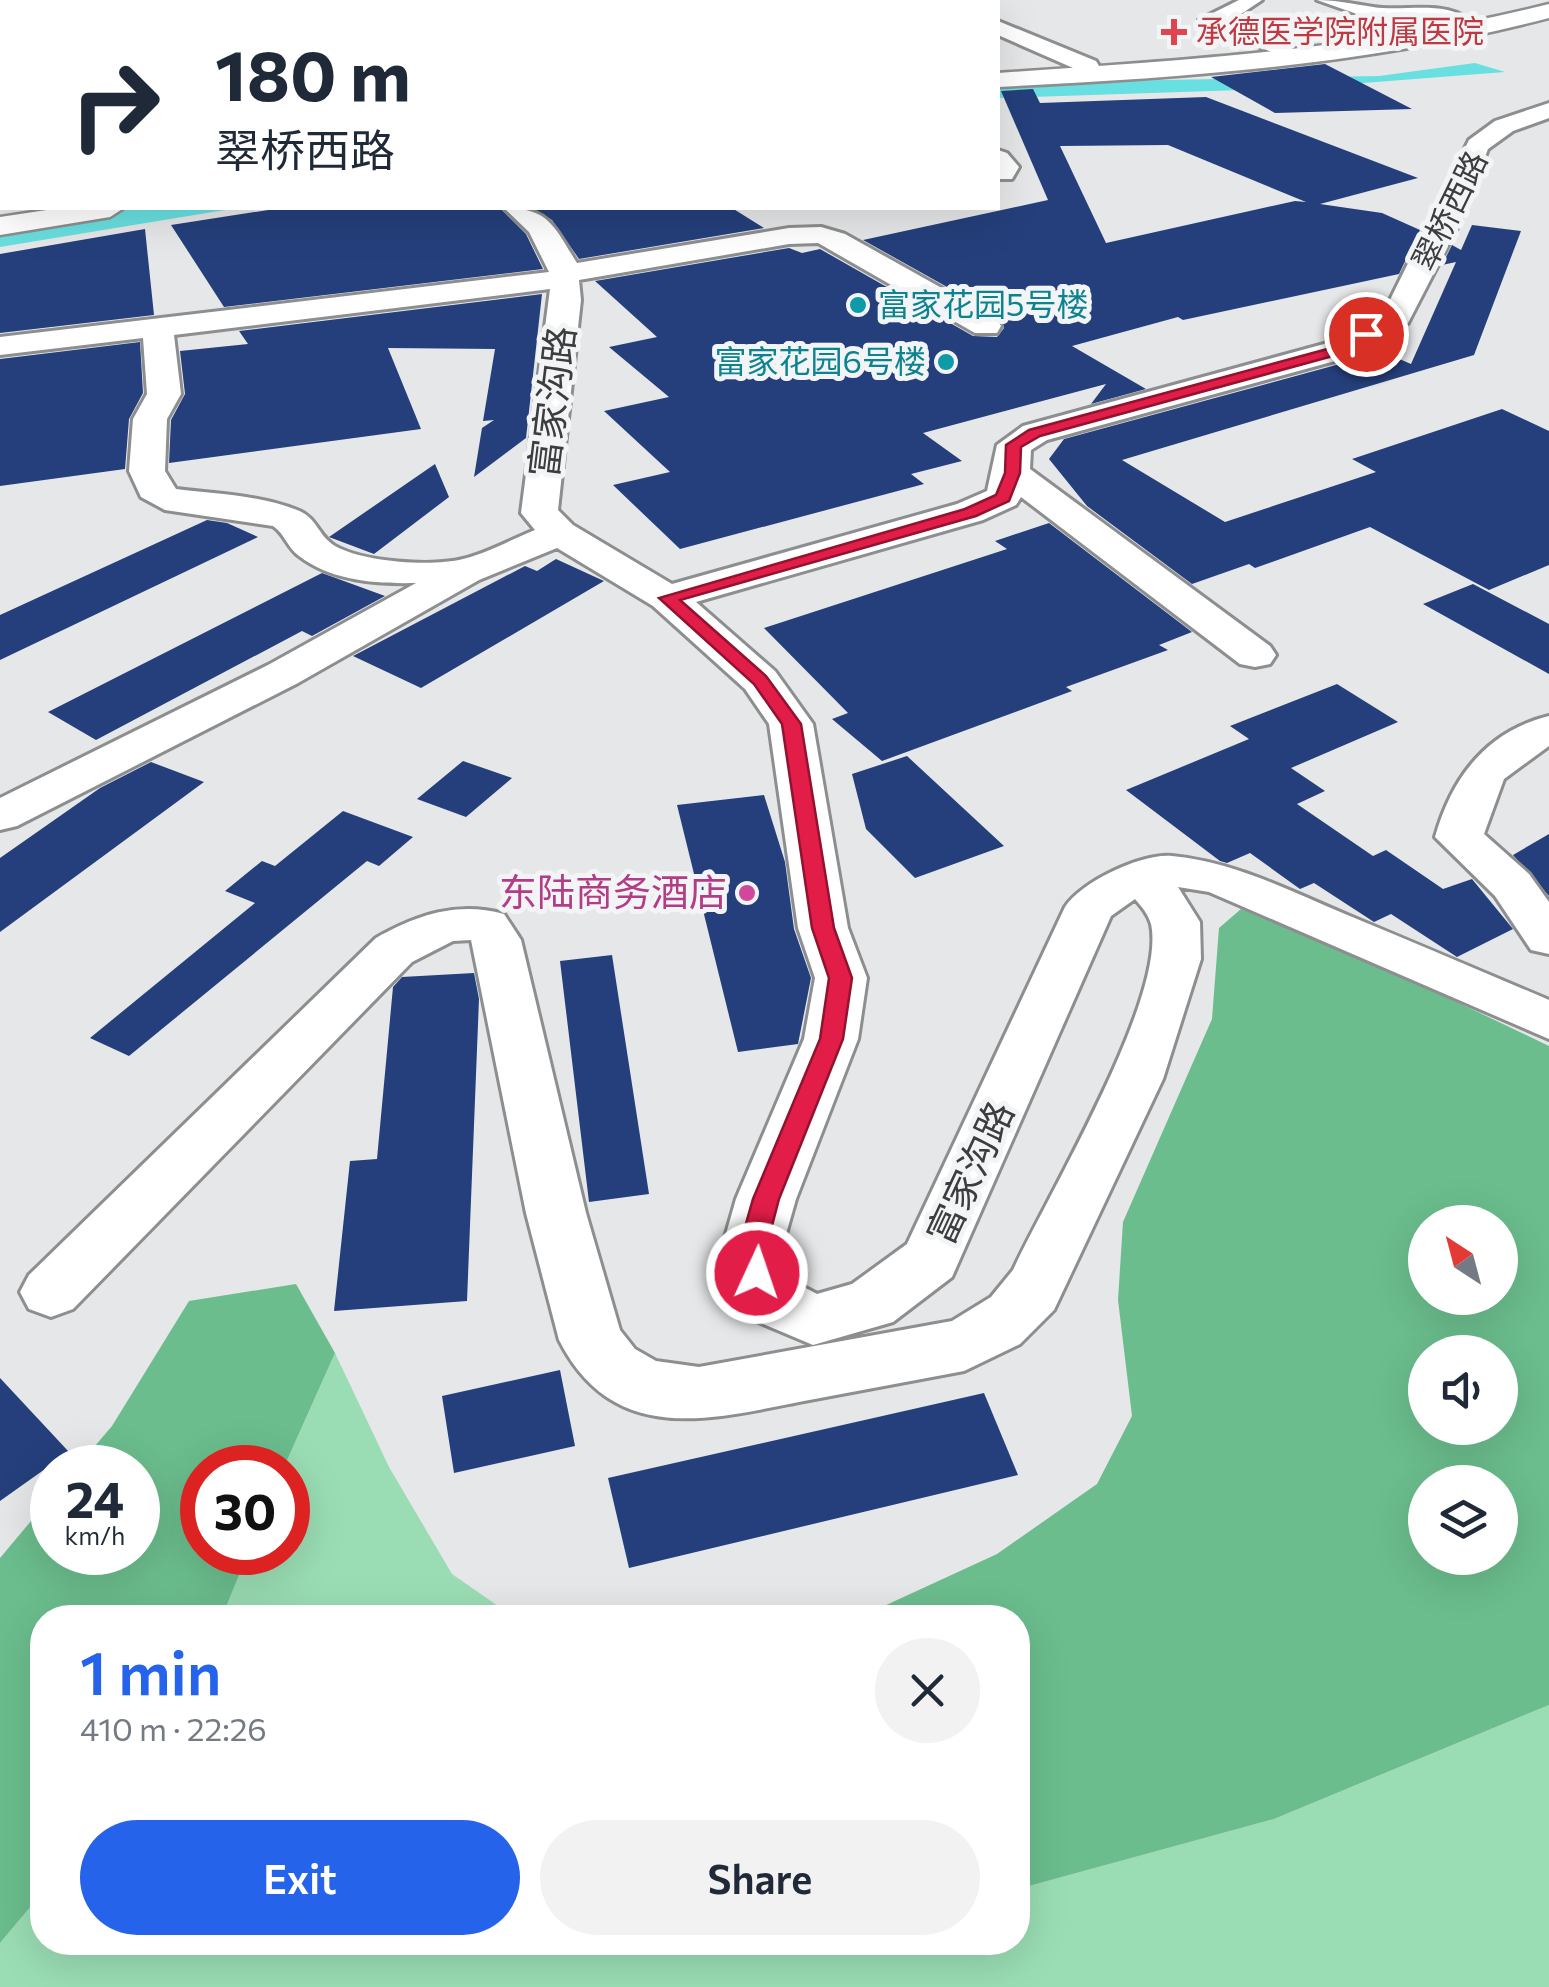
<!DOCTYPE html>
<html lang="en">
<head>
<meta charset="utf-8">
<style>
	:root { --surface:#fff; --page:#f2f2f3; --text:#1f2937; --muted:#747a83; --accent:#2563eb }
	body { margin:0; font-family:Commissioner,"Noto Sans SC",sans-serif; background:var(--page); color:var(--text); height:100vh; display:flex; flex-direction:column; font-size:38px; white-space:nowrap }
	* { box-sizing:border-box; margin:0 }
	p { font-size:32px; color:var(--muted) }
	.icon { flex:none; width:55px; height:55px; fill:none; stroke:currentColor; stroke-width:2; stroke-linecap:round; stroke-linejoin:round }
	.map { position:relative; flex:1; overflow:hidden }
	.drawer { position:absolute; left:30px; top:1605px; width:1000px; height:350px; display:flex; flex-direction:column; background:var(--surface); border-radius:40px; box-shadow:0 10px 40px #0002 }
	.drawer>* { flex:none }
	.guide { position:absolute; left:0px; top:0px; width:1000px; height:210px; box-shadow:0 10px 40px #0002; background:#fff; color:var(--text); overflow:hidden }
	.needle { width:65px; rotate:324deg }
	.fabs { position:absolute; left:1408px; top:1205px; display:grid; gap:20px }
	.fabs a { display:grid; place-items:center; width:110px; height:110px; border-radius:50%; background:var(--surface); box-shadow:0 10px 40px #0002; font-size:50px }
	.speed { position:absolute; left:30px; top:1445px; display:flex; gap:20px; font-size:50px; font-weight:700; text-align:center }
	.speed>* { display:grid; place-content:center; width:130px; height:130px; border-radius:50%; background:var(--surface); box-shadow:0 10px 40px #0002; line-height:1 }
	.speed small { font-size:25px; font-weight:400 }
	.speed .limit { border:15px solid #d22; background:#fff; color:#111 }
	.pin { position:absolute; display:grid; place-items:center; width:85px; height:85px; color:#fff; margin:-42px; border:5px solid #fff; border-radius:50%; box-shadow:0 2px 10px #0007 }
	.me { position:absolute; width:110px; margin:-55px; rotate:3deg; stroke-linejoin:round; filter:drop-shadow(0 0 8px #0008) }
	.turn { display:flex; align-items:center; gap:35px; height:210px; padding:0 50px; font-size:45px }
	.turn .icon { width:130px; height:130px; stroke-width:2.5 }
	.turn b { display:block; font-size:70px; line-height:85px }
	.round { display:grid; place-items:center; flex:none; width:105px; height:105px; border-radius:52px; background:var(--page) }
	.overview { display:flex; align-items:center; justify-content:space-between; height:170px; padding:0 50px }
	h1 { font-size:60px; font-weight:600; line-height:75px; color:var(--accent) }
	.button { display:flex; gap:20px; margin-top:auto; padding:20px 50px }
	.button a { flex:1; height:115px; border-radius:60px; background:var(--accent); color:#fff; font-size:40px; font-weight:600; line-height:115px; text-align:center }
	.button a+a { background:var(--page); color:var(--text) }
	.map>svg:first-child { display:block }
	.green { fill:#9addb4 }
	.forest { fill:#6bbd8d; fill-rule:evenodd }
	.water { fill:#68dfe0 }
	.building { fill:#243f7b; fill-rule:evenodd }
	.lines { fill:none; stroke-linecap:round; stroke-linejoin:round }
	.minor-casing { stroke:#8d8e8f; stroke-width:6 }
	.major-casing { stroke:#8d8e8f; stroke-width:5 }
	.minor { fill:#fff; fill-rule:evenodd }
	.major { fill:#fff; fill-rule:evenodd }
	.route { fill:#e11d48; stroke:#92132f; stroke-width:2.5 }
	.health-dot { fill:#e0444e; stroke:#f3f4f6; stroke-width:4 }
	.culture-dot { fill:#0f9aa8; stroke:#f3f4f6; stroke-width:4 }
	.hotel-dot { fill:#d1479c; stroke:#f3f4f6; stroke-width:4 }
	.labels { text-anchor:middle; stroke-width:10; stroke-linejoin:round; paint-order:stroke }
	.far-health-label { font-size:32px; fill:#be3a42; stroke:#f3f4f6; text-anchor:start }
	.far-street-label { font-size:32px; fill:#3c3d3d; stroke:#f3f4f6 }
	.far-culture-label { font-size:32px; fill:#0d838f; stroke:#f3f4f6; text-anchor:start }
	.street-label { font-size:38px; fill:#3c3d3d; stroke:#f3f4f6 }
	.hotel-label { font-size:38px; fill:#b23c85; stroke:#f3f4f6; text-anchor:end }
</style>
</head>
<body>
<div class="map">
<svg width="1549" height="1987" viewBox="0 0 1549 1987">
	<rect width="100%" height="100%" fill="#e6e7e8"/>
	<path class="green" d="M335 1353 389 1467 452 1574 514 1617H222L248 1553 288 1552V1468L284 1467Z
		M1549 1705V1987H0V1943L42 1893V1942H1018V1889L1274 1819Z"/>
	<path class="forest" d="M1241 909 1317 935 1549 1046V1705L1274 1819 1018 1889V1618H828L871 1612 997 1554 1097 1484 1132 1416 1118 1300 1123 1222 1212 1019 1219 928ZM1425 1222H1500V1298H1425ZM1425 1352H1500V1428H1425ZM1425 1482H1500V1558H1425Z
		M296 1284 335 1353 284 1467 202 1468V1552L248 1553 222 1617 42 1618V1893L0 1943V1558L52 1496V1552H138V1468L77 1467 112 1426 189 1301Z"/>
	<path class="water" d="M1475 63 1505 72 1299 88 998 98V84L1006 83 1379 76Z
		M124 208H237L0 247V228Z"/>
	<path class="building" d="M1325 64 1412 109 1275 113 1211 77Z
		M1033 89 1040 103 1206 97 1418 178 1320 204 1382 213 1420 230 1399 274 1183 320 1178 317 1072 346 1146 389 1091 404 1106 384 923 433 962 461 911 474 924 484 680 549 613 485 670 472 604 411 669 397 609 347 657 337 595 281 789 248 802 253 820 249 973 336 997 337 1004 328 999 316 863 240 1048 200 1001 91ZM1168 145 1306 202 1295 201 1106 243 1060 146Z
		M281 208H500L526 234 543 269 224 307 171 225Z
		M531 208H732L764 228 579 259 552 220Z
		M1472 225 1521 231 1474 355 1122 460 1225 522 1376 472 1352 459 1502 409 1549 431V565L1489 590 1370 527 1255 568 1249 564 1192 584 1087 506 1049 459 1064 439 1347 362 1376 349 1411 364 1456 262 1442 265 1452 245 1461 250Z
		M145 229 154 315 0 333V254Z
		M542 294 526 438 474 477 482 428 494 420 483 421 495 349 388 348 421 429 169 463 171 420 185 394 180 351 248 344 239 331Z
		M140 342 143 393 129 419 125 469 0 486V359Z
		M435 464 449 497 374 554 329 537Z
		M207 520 227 523 258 537 0 660V615Z
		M1049 523 1192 632 1159 645 1168 650 1066 687 1072 691 882 761 832 719 848 713 764 628 1007 549 995 541Z
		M556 559 604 581 421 688 353 656 525 566 537 571Z
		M322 573 385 596 312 636 302 631 96 740 48 712Z
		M1473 584 1549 624V674L1423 604Z
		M1337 684 1398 722 1291 768 1325 791 1297 804 1373 856 1386 850 1443 889 1472 879 1513 929 1457 957 1391 914 1374 922 1314 883 1300 889 1250 853 1227 863 1220 861 1126 790 1249 739 1230 726Z
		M907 756 1004 846 915 878 866 829 852 774Z
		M463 761 512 778 466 817 417 799Z
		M151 762 204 782 0 932V858L100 788Z
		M764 795 785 862 794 929 811 978 798 1044 738 1052 677 805Z
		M343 811 413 837 379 866 367 861 129 1056 90 1038 255 903 225 891 262 861 275 866Z
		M1549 834V896L1513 855Z
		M612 955 649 1194 589 1202 560 961Z
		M474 973 479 999 467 1301 334 1311 350 1161 377 1159 393 987 402 977Z
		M560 1370 575 1446 454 1473 442 1396Z
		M0 1378 69 1452 0 1501Z
		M984 1393 1018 1475 629 1568 608 1478Z"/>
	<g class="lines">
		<g class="minor-casing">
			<path id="minor" d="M284 0H309L310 2H286Z
				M493 0H516L517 2H495Z
				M924 0H949L950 2H926Z
				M1239 0H1262L1235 18 1292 44V54H1276L1199 20Z
				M1317 0C1337 0 1353 4 1373 7 1404 12 1442 0 1468 19L1457 25 1427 17 1374 20Z
				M998 21 1096 61 1099 66 1096 71H1080L998 35Z
				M1549 103V118L1513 131 1488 149 1459 224 1408 323 1346 358 1047 440 1031 450 1030 469 1270 646 1276 655 1270 664 1255 667 1240 664 1021 497 1016 505 983 520 696 602 775 671 813 724 848 928 867 978 858 1039 796 1199 784 1241 787 1268 798 1284 817 1294 852 1284 907 1244 1065 907C1081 882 1142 853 1172 856 1234 862 1288 890 1345 914 1413 942 1481 971 1549 1000V1039L1209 892 1178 887 1200 922 1201 959 1163 1079 1054 1310 1020 1344 964 1371C911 1381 857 1391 804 1401 708 1420 613 1446 559 1340L526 1213 471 940 453 941 412 962 73 1309 51 1317 29 1309 20 1292 29 1275 376 938C417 915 457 901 504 914L521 940 586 1213 620 1330 635 1349 656 1361 699 1367 952 1321 991 1297 1013 1270C1047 1197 1167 997 1151 924 1148 914 1142 907 1135 899L1111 916 952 1277 893 1322 813 1345 754 1320 726 1273 724 1241 736 1199 804 1039 815 978 798 928 769 724 745 689 653 606 557 548 479 580 298 683 17 826 0 830V798L268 665 416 583C377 584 331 581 299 556 287 547 285 534 273 526L165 510 141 497 129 471 133 419 147 394 143 338 0 355V337L549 272 529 232 504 208C550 208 554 227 577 263L789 228 821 227 845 234 997 319 1001 326 997 333H975L818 243 789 244 579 280 581 300 558 510 573 525 672 584 957 504 987 491 997 445 1023 426 1324 344 1385 310 1469 140 1495 121ZM550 289 521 513 535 530C512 539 488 553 463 559 431 567 363 562 335 546 318 536 317 517 297 510 259 495 216 494 176 489L165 471 167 419 181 394 174 335Z
				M998 150 1007 153 1019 167 1012 179H998Z
				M1549 716V746L1504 779 1484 834 1529 874 1549 902V954L1531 950 1495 896 1435 837C1452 777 1487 731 1549 716Z"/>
		</g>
		<g class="major-casing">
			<path id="major" d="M1549 4V18C1369 65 1183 78 998 87V73C1184 60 1367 50 1549 4Z
				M60 208H124L110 217 0 235V217Z"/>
		</g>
		<use href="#minor" class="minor"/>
		<use href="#major" class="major"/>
	</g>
	<path class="route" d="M1362 331 1373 334 1340 354 1040 436 1021 447 1020 473 1009 501 976 516 680 600 766 676 801 724 834 928 852 978 843 1039 779 1199 768 1241 770 1273 766 1281H747L741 1241 753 1199 820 1039 829 978 812 928 782 724 754 684 659 598 965 509 996 495 1005 473 1006 445 1029 430 1331 348Z"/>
	<path class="health-dot" d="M1169 17h10v10h10v10h-10v10h-10v-10h-10v-10h10z"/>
	<g class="culture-dot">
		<circle cx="858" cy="305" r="10"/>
		<circle cx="946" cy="362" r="10"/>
	</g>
	<circle class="hotel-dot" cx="747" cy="893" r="10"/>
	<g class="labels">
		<g class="far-health-label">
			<text x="1196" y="43">承德医学院附属医院</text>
		</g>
		<g class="far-street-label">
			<text transform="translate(1450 211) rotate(-64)" y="11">翠桥西路</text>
		</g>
		<g class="far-culture-label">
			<text x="878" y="316">富家花园5号楼</text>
			<text x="926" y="373" text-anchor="end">富家花园6号楼</text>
		</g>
		<g class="street-label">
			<text transform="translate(553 402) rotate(-83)" y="13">富家沟路</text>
			<text transform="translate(971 1173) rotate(-65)" y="13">富家沟路</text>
		</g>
		<g class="hotel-label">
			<text x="727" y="906">东陆商务酒店</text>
		</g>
	</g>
</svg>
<div class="fabs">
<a><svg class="needle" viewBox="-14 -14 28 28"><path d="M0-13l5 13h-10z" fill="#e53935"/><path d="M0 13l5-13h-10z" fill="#747a83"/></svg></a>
<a><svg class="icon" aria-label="sound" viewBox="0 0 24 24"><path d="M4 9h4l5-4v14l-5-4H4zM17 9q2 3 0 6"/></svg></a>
<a><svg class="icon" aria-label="layers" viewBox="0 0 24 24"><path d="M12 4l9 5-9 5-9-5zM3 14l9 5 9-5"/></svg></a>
</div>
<div class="speed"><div>24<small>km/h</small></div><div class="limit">30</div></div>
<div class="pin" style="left:1366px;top:334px;background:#d93025"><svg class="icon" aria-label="arrive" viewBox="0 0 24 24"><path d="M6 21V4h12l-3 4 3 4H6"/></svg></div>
<svg class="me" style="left:757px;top:1273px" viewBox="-20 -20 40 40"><circle r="17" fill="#e11d48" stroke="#fff" stroke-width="3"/><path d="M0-11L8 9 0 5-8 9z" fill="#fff"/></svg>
<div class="guide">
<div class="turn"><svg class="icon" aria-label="right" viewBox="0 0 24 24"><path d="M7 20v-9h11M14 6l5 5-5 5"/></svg><div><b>180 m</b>翠桥西路</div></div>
</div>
<section class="drawer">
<div class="overview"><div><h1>1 min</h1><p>410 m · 22:26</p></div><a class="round"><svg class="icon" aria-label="close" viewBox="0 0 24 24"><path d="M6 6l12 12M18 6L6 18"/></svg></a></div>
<div class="button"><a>Exit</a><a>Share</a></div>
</section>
</div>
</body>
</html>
